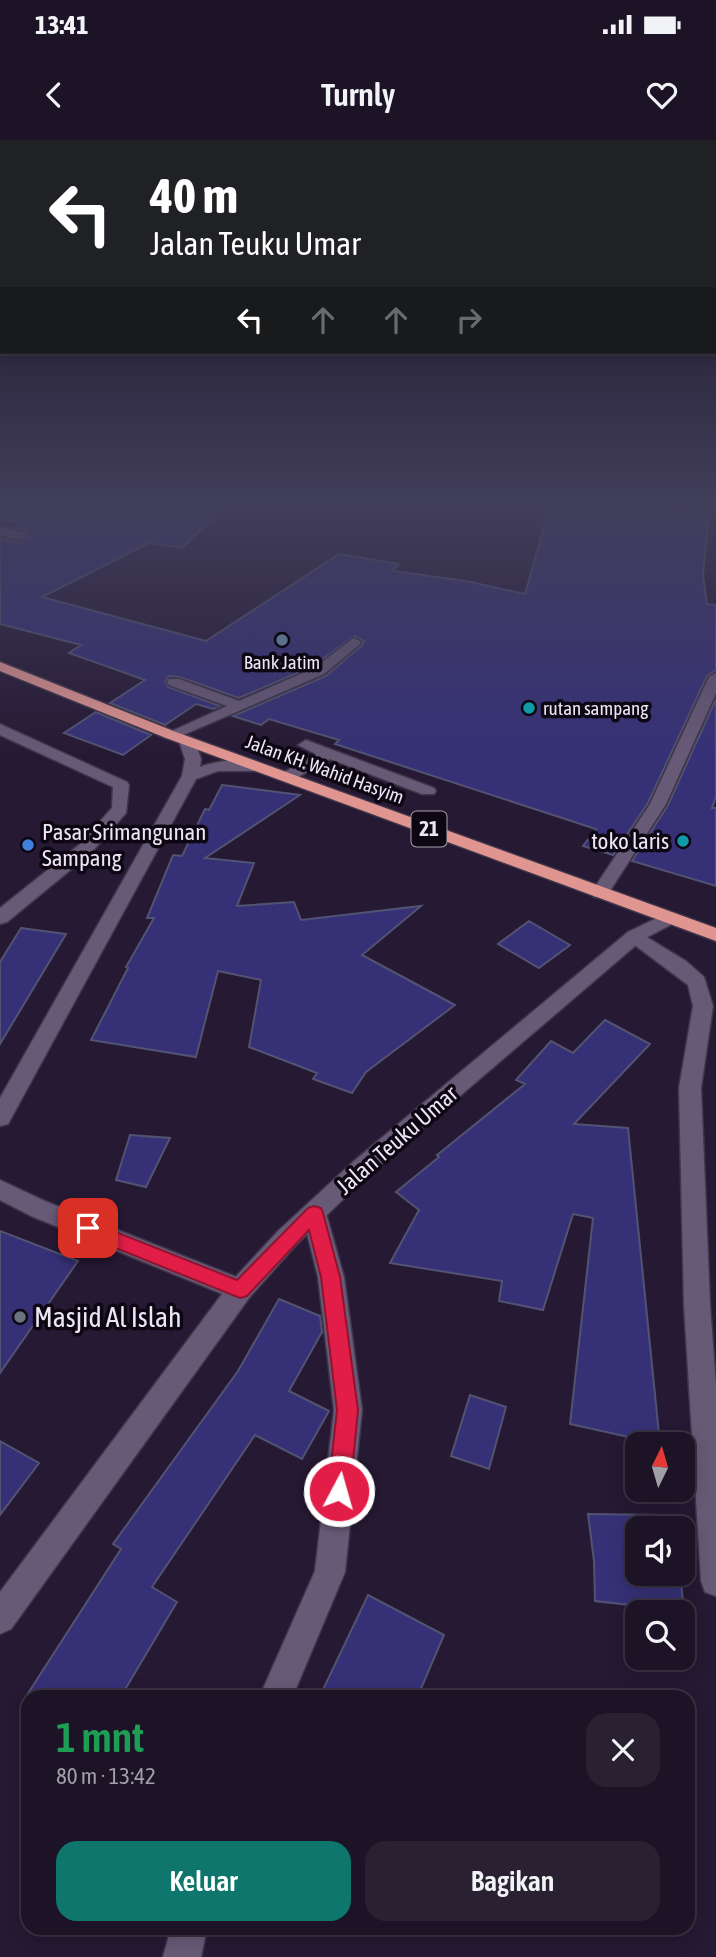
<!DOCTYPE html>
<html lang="id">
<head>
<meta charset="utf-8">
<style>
	:root { --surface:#1c1326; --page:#292032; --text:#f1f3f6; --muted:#a09ea7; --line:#3a3243; --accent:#0f766e }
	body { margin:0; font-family:"Asap Condensed",sans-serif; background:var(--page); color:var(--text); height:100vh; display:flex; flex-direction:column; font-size:26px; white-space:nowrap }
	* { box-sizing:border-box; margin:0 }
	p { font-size:23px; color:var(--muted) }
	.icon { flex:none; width:38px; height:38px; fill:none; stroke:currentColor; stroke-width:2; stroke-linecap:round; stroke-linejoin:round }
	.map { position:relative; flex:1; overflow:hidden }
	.panel { position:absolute; left:21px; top:1550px; width:674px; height:245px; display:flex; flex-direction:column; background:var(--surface); border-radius:21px; box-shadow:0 4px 18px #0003,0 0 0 2px var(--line) }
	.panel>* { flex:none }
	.guide { position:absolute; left:0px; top:0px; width:718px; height:214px; box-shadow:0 4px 18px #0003,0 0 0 2px var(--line); background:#202124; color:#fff; overflow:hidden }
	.needle { width:46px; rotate:5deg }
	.buttons { position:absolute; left:625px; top:1292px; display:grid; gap:14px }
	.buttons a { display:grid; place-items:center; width:70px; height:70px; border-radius:14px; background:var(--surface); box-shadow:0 4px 18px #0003,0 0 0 2px var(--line); font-size:35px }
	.pin { position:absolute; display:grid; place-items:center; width:60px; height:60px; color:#fff; margin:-30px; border-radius:14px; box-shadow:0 4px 10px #0006 }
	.me { position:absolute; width:77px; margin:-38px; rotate:6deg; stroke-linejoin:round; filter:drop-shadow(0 0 5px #0008) }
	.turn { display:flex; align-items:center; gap:24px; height:147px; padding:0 35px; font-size:32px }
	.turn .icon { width:91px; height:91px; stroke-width:2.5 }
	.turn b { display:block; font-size:49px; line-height:60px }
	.lanes { display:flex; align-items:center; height:66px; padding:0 35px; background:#0003; justify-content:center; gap:35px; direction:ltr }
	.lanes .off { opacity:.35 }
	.round { display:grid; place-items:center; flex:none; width:74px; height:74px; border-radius:21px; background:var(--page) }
	.headline { display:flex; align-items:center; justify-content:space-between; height:119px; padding:0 35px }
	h1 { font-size:42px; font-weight:600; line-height:52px; color:#1e9e55 }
	.button { display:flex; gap:14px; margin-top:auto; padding:14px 35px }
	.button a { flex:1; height:80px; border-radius:21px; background:var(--accent); color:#fff; font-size:28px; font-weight:600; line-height:80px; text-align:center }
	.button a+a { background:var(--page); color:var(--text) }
	.status { display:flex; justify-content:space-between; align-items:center; height:49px; padding:0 35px; background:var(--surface); direction:ltr }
	.status svg { height:19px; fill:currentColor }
	header { display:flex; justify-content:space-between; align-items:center; height:91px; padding:0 35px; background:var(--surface); font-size:32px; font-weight:600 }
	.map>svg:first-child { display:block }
	.building { fill:#363177; stroke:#525372; stroke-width:2 }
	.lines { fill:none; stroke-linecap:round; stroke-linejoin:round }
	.lane-casing { stroke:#40364a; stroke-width:3 }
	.street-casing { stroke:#40364a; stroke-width:3 }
	.secondary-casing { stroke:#40364a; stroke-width:3 }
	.highway-casing { stroke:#40364a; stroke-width:3 }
	.lane { fill:#675a77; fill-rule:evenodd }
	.street { fill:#675a77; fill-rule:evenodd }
	.secondary { fill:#675a77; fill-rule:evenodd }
	.highway { fill:#e19590; fill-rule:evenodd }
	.route { fill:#e11d48; stroke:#92132f; stroke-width:2 }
	.service-dot { fill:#5c6f8a; stroke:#0c0712; stroke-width:2.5 }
	.culture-dot { fill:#0f9aa8; stroke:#0c0712; stroke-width:2.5 }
	.shop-dot { fill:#3f7fe0; stroke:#0c0712; stroke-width:2.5 }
	.worship-dot { fill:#6b7280; stroke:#0c0712; stroke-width:2.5 }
	.labels { text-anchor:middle; stroke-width:7; stroke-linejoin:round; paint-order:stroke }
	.far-poi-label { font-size:19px; fill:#ece5f6; stroke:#0c0712 }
	.far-street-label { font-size:19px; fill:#ece5f6; stroke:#0c0712 }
	.shield { fill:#0c0712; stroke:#a9a2b2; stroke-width:2 }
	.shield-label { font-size:21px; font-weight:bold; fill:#ece5f6 }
	.poi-label { font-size:23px; fill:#ece5f6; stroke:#0c0712; text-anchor:start }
	.street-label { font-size:23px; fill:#ece5f6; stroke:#0c0712 }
	.near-poi-label { font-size:28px; fill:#ece5f6; stroke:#0c0712; text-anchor:start }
</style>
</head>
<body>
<div class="status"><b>13:41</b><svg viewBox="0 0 49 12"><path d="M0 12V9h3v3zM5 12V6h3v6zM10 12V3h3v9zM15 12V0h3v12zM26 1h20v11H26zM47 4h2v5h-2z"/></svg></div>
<header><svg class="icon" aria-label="back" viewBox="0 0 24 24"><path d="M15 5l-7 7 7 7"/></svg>Turnly<svg class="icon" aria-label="heart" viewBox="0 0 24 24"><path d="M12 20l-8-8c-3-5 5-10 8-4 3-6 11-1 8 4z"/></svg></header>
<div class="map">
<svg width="716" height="1817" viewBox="0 0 716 1817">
	<rect width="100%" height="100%" fill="#261933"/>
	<path class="building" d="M0 362H229L182 408 149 403 42 457 206 501 339 414 399 424 393 431 466 441 525 454 551 362H611L619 368 709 374 703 435 707 464 716 465V530L707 536 648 663 613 715 583 706 596 689 335 604 339 600 269 579 261 585 233 576 326 536 361 506 364 501 355 496 313 526 239 558 180 537 169 536 165 541 168 547 220 566 213 569 196 564 165 585 110 563 145 540 69 513 81 505 0 484V398L19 403 29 397 25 390 15 388 23 383 0 379Z
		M716 559V657L712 668H716V746L632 721 668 665Z
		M96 572 151 595 123 615 64 593Z
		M222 645 300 655 205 718 254 723 237 766 294 762 301 780 421 766 362 815 455 865 366 932 352 953 313 939 317 933 249 907 261 840 218 831 196 917 91 900 128 828 126 827 154 778H147L173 715 182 716 205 669 209 670Z
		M529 781 570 805 539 828 498 804Z
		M21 788 66 794 0 904V822Z
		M605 880 650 904 574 984 628 988 660 1304 570 1284 593 1078 573 1074 543 1170 499 1161 502 1141 390 1123 419 1070 396 1052 439 1017 437 1015 525 944 516 940 551 901 573 913Z
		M130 995 170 998 146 1047 116 1040Z
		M0 1091 78 1121 0 1233Z
		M279 1159 320 1176 322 1192 289 1251 329 1271 302 1319 255 1295 152 1447 177 1462 120 1558H25L121 1409 113 1404 238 1231Z
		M470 1255 506 1267 489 1329 451 1316Z
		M0 1301 39 1323 0 1375Z
		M588 1374 665 1375 668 1388H637V1433H680L684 1471 595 1461 594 1421Z
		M368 1455 444 1495 417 1558H319Z"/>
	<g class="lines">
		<g class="lane-casing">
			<path id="lane" d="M354 498 361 502 359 505 324 534 176 598H166L163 595 227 566 169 545 167 542 169 539H179L239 561 314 528Z
				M0 584 127 642 129 645 126 673 91 713 7 782 0 784V768L79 705 112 668 113 647 0 595Z
				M306 600 434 648 436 651 434 654H422L330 619 293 640H281L279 637 281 634 316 614 298 605Z"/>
		</g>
		<g class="street-casing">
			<path id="street" d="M613 362 716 366V372L619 365Z
				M0 387 24 393 26 396 20 400 0 395Z
				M187 596 195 601 201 619 200 627C214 621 253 616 265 626L257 631H218L196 639 8 984 0 986V958L182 636 185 619 179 601Z
				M635 790 686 821 704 837 713 866 701 948 710 1165 716 1245V1456L705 1452 701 1441 684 1165 679 948 693 866 688 845 628 800 626 796 628 792Z
				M0 1040 47 1062 249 1142 253 1150 249 1158 240 1161 31 1076 0 1060Z
				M314 1063 322 1066 326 1073 344 1137 362 1270 345 1432 292 1558H259L315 1431 334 1270 318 1137 302 1073 306 1066Z
				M171 1788H207L201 1817H163Z"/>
		</g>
		<g class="secondary-casing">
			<path id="secondary" d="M716 533V553L666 664 606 757H594L591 753 650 664 709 537Z
				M667 773 674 775 676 779 674 783 642 800 370 1033 296 1105 249 1158 11 1489 0 1494V1452L231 1142 278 1091 354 1021 628 792Z"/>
		</g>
		<g class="highway-casing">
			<path id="highway" d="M0 522 176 592 716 788V801L166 598 0 531Z"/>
		</g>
		<use href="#lane" class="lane"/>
		<use href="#street" class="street"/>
		<use href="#secondary" class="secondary"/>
		<use href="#highway" class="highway"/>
	</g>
	<linearGradient id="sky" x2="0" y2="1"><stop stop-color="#150e1c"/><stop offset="0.59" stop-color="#413e5b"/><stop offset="1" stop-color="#413e5b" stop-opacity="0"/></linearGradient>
	<rect width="716" height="616" fill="url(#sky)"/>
	<path class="route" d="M314 1066 321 1068 323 1073 340 1137 358 1270 350 1351 347 1358 339 1362 331 1358 328 1351 337 1270 321 1137 309 1090 247 1156 240 1158 81 1094 79 1088 81 1083 88 1081 237 1140 308 1068Z"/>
	<circle class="service-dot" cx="282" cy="500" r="7"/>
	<g class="culture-dot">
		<circle cx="529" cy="568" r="7"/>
		<circle cx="683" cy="701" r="7"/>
	</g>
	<circle class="shop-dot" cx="28" cy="705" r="7"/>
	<circle class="worship-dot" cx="20" cy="1177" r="7"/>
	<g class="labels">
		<g class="far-poi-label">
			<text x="282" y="529">Bank Jatim</text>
			<text x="543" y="575" text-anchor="start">rutan sampang</text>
		</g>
		<g class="far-street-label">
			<text transform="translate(325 629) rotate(20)" y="7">Jalan KH. Wahid Hasyim</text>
		</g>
		<rect class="shield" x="411.5" y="671.5" width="35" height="35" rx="5"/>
		<g class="shield-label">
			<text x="429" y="696">21</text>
		</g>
		<g class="poi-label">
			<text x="42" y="700">Pasar Srimangunan<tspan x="42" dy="26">Sampang</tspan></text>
			<text x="669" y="709" text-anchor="end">toko laris</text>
		</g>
		<g class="street-label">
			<text transform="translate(397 1000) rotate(-41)" y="8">Jalan Teuku Umar</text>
		</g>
		<g class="near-poi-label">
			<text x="34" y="1187">Masjid Al Islah</text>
		</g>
	</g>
</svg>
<div class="buttons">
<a><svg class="needle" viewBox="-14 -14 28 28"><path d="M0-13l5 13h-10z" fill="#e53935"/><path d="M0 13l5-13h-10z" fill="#a09ea7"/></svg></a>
<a><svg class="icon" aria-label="sound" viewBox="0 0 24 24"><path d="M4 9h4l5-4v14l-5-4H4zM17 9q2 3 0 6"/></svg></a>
<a><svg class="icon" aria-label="search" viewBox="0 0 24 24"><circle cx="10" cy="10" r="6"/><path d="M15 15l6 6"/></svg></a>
</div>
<div class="pin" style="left:88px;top:1088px;background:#d93025"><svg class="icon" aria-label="arrive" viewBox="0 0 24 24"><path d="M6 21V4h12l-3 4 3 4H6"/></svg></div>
<svg class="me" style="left:339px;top:1351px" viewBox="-20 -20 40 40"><circle r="17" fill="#e11d48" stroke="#fff" stroke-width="3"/><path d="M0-11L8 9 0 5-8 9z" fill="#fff"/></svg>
<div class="guide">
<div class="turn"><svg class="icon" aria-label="left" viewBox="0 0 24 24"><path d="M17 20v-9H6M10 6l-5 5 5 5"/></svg><div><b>40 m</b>Jalan Teuku Umar</div></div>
<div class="lanes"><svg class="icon" aria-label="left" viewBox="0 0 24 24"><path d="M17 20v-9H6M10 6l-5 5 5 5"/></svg><svg class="icon off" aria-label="ahead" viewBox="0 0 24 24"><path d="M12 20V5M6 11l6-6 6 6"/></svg><svg class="icon off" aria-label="ahead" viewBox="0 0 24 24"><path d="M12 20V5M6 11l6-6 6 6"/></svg><svg class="icon off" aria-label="right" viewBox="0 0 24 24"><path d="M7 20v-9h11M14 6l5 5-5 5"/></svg></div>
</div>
<section class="panel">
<div class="headline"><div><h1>1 mnt</h1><p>80 m · 13:42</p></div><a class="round"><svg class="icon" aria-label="close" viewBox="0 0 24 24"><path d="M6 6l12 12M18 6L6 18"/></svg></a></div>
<div class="button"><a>Keluar</a><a>Bagikan</a></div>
</section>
</div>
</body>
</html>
